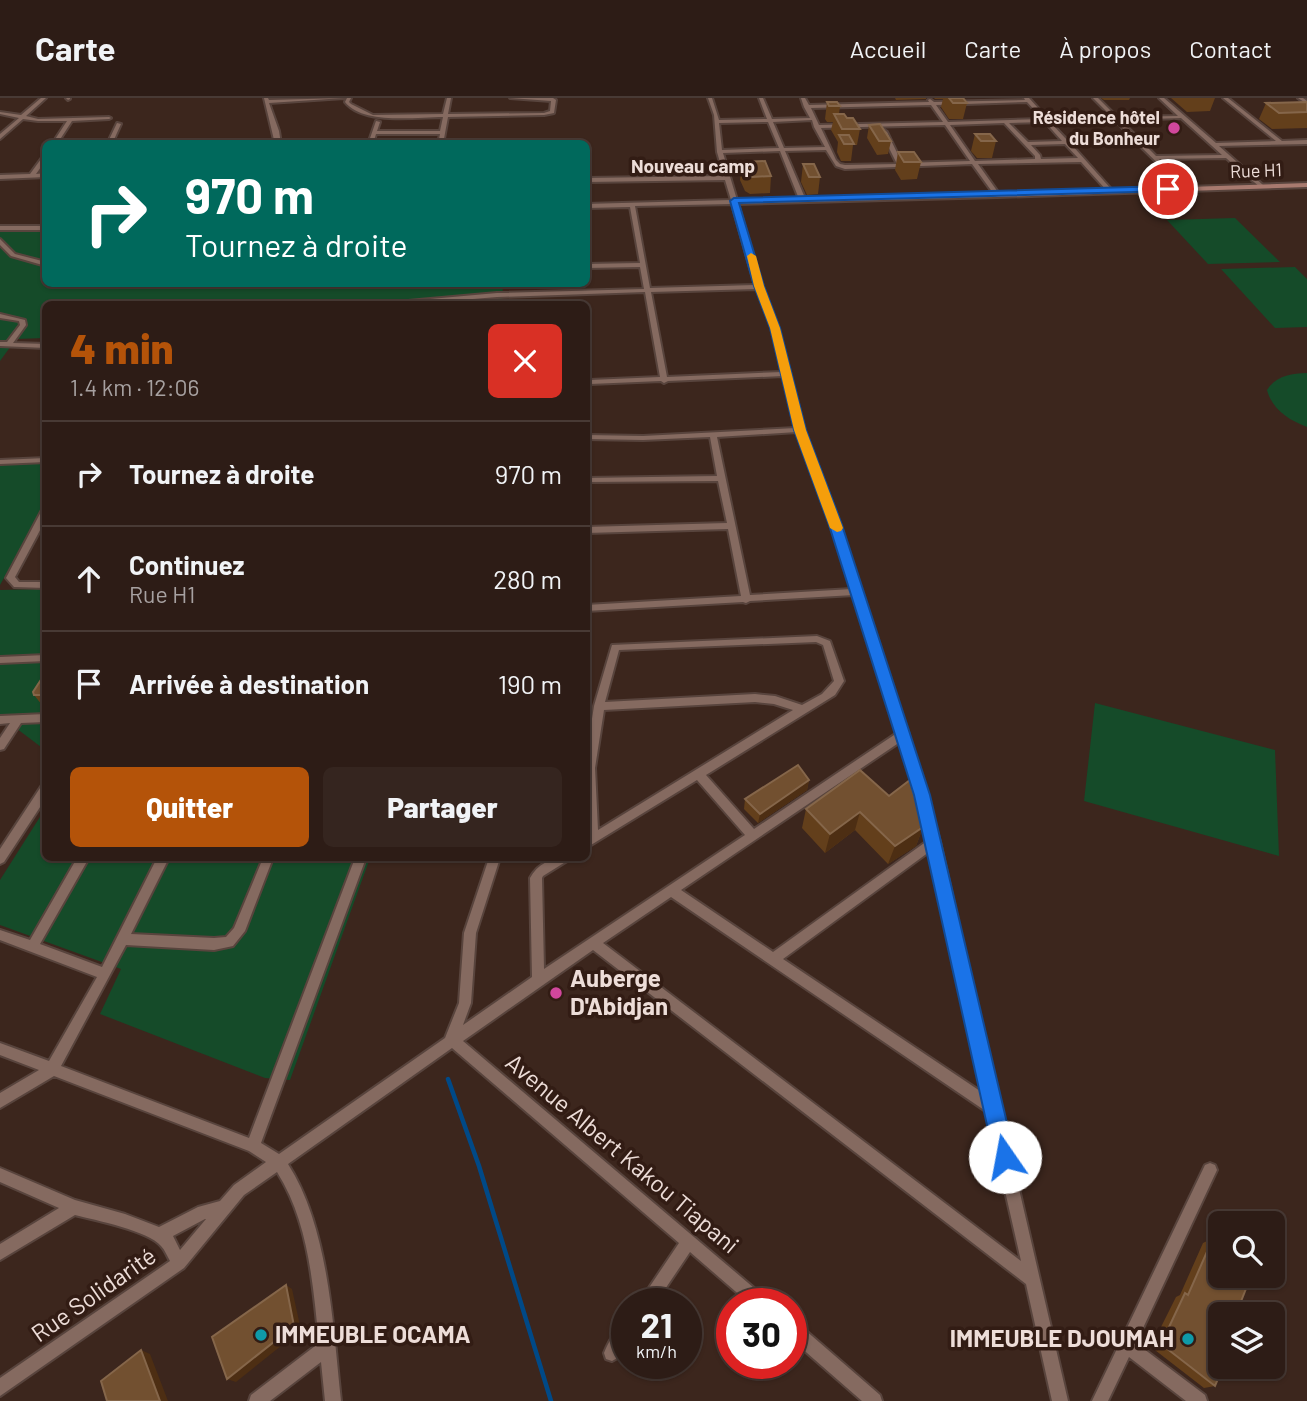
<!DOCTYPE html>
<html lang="fr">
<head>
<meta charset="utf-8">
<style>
	:root { --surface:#2d1c16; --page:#35251f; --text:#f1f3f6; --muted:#a7a1a1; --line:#483a35; --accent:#b45309 }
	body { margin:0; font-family:Barlow,sans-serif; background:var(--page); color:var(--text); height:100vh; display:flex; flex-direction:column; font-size:26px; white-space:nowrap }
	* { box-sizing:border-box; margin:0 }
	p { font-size:23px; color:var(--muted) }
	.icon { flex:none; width:38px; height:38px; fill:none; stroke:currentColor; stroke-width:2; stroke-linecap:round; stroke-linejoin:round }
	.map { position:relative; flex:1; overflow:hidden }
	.drawer { position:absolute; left:42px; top:203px; width:548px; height:560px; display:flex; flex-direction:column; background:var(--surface); border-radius:10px; box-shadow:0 2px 5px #0004,0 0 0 2px var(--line) }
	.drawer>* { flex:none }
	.guide { position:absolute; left:42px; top:42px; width:548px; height:147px; border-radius:10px; box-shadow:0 2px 5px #0004,0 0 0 2px var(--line); background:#00695c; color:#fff; overflow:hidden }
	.fabs { position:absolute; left:1208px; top:1113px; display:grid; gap:14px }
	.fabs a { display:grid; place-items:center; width:77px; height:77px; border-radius:10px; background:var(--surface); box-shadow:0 2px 5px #0004,0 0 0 2px var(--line); font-size:35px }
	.speed { position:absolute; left:611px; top:1190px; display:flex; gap:14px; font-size:35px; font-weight:700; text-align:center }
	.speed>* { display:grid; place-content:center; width:91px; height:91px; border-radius:50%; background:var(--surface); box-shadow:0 2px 5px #0004,0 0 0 2px var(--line); line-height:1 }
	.speed small { font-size:18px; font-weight:400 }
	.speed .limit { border:10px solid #d22; background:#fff; color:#111 }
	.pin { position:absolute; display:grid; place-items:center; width:60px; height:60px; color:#fff; margin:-30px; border:4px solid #fff; border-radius:50%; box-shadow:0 2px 7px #0007 }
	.me { position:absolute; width:77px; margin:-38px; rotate:348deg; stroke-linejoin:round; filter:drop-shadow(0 0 5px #0008) }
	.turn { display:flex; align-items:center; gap:24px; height:147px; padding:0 28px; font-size:32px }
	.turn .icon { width:91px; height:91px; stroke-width:2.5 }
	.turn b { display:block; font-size:49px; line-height:60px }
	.round { display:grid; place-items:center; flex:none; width:74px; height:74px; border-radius:10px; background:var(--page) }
	.head { display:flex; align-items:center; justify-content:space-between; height:119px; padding:0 28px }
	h1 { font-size:42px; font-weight:800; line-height:52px; color:var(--accent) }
	.button { display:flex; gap:14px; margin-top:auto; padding:14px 28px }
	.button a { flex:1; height:80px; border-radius:10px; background:var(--accent); color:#fff; font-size:28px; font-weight:800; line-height:80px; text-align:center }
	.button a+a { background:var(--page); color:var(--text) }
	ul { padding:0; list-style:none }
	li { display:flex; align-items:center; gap:21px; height:105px; padding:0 28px; border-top:2px solid var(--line) }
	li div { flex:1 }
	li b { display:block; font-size:26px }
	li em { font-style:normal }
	header { display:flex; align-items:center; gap:42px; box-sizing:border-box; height:98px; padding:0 35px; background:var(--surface); border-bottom:2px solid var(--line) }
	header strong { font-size:33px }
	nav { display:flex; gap:38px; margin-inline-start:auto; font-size:24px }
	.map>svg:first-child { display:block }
	.green { fill:#154b29 }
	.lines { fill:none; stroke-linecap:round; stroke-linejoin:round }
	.stream { stroke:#004987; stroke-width:4.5 }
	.street-casing { stroke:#58443d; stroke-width:4 }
	.secondary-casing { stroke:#58443d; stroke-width:4 }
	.street { fill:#856a60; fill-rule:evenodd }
	.secondary { fill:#a87a6f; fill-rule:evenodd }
	.wall { fill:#633f1b }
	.shaded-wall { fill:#4d2e13 }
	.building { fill:#725030; stroke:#85664a; stroke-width:2 }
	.route { fill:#1a73e8; stroke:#114b97; stroke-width:2 }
	.slow { fill:#f59e0b }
	.hotel-dot { fill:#d1479c; stroke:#321c14; stroke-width:2.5 }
	.culture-dot { fill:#0f9aa8; stroke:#321c14; stroke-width:2.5 }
	.labels { text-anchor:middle; stroke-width:7; stroke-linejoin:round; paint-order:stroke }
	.far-poi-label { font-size:18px; font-weight:bold; fill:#edddd8; stroke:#321c14; text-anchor:end }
	.far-street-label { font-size:18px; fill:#edddd8; stroke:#321c14 }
	.far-neighbourhood-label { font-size:19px; font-weight:bold; fill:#edddd8; stroke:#321c14 }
	.near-poi-label { font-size:24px; font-weight:bold; fill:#edddd8; stroke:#321c14; text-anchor:start }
	.near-street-label { font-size:24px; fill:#edddd8; stroke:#321c14 }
</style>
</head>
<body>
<header>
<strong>Carte</strong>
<nav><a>Accueil</a><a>Carte</a><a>À propos</a><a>Contact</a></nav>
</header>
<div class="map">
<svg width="1307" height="1303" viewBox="0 0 1307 1303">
	<rect width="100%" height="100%" fill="#3c261d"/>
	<path class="green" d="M1235 120 1280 164 1208 166 1167 122Z
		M45 128 46 186H503L502 206H46L45 240 16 241 0 263V130Z
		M1295 169 1307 181V229L1275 230 1221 171Z
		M1307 275V329C1288 322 1272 311 1267 292 1277 277 1290 276 1307 275Z
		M46 362 45 407 0 487V363Z
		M45 491V652L0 618V492Z
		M1095 605 1275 652 1279 758 1084 703Z
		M45 711 46 760H370L290 982 265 980 100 916 121 871 0 827V782Z"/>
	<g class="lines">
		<path class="stream" d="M448 981 479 1068 551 1303"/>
		<g class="street-casing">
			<path id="street" d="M41 0H46L26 18 38 21 109 19 111 20 109 21 72 23 57 46H52L67 23H38L23 21 0 41V36L19 20 0 16V14L21 17Z
				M66 0H70V1L68 2Z
				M264 0H268L269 2 344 0 269 5 279 33 281 46H275Z
				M347 0H351L349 4 351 6 373 17 443 16 447 0H451L448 16 544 15 550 13 551 3 510 0H553L556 2 554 15 544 17 448 19 443 46H438L440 36H376L373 46H368L376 23 380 24 377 33H440L443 19C416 19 363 27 345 4Z
				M708 0H712L719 22 767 21 759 0H763L772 21 810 20 804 9 801 0H805L809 7 929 4 928 2 930 1 934 4 1025 2 1024 0H1029L1048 21 1112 19 1093 0H1098L1117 19 1178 18 1159 0H1164L1216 45 1276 43 1223 0H1228L1282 43 1307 42V46L1219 48 1263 87V89L1261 90 1226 60 1159 61 1188 90 1185 92 1137 45 1071 46 1112 92V94H1108L1081 64 978 66 1000 97 997 99 738 106 762 189 778 230 804 332 840 427 907 633 909 636 908 638 927 697 940 744 999 1006 1002 1011 1001 1013 1068 1303H1052L1026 1186 593 852 463 943 767 1201 770 1206H750L690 1154 655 1206H638L679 1145 452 950 288 1066C329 1130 333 1229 341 1303H325L321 1264 270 1303H249L251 1297 319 1245C313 1188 309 1124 277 1074L244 1097 184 1170 0 1298V1280L170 1163C167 1158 165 1152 161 1148 149 1133 95 1122 75 1117L0 1162V1146L59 1110 0 1084V1070L75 1102 125 1116 159 1129 198 1109 220 1103 234 1087 266 1064 249 1053 54 978 0 1010V995L39 972 0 957V945L49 963 97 879 0 842V832L30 842 77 760H89L40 846 102 869 157 760H169L131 836 214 840 226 839 234 830 263 760H273L245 833 233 848 214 852 126 847 61 968 249 1040 355 760H366L261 1045 279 1056 445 940 459 905 464 835 489 760H500L476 835 471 905 463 927 532 879 530 780C538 765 553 759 569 760L567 763 543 778 542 780 544 871 745 737 697 682 586 750V659L594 608 612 547 817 538 830 543 844 583 835 597 706 677 754 731 897 635 854 497 750 503 746 505 743 504 586 513V507L741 498 728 431 586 435V429L727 425 718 383 586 384V380L717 378 710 339 643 342 586 341V337L643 338 796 330 783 278 668 283 664 285 661 283 590 286V291L586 293 587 236 590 238V282L660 279 645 194 497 199 413 206H394L397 204 497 195 644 191 640 169 586 170V166L640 165 630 109 586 110V106L731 102 725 82 586 84V80L724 78 717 54 714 17ZM1027 4 1043 21 948 24 936 7ZM931 7 943 24 819 27 811 10ZM1181 20 1222 57 1156 58 1120 22ZM812 22 814 29 825 49 784 50 773 24ZM1115 22 1134 42 1068 43 1050 24ZM768 24 779 50 722 52 719 25ZM1045 24 1062 43 1028 44 1009 25ZM1004 25 1035 58V61L975 63 950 27ZM945 27 970 63 902 65 887 34 884 32 881 34 897 66 845 67 840 66 836 62 821 30ZM1065 46 1078 60 1041 61 1040 57 1031 47ZM826 52 836 68 845 71 972 66 993 95 805 100 785 53ZM780 53 799 101 737 102 723 55ZM732 106 755 187 650 190 635 108ZM757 191 772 230 782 274 667 279 651 194ZM797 334 832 427 852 491 750 497 717 339ZM816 544 823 547 834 583 822 596 802 607 775 598 755 596 605 604 619 552ZM755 604 774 606 793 612 598 732 595 670 604 612ZM900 644 917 697 927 743 773 854 681 792ZM929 754 983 995 783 861ZM671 799 987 1014 1021 1163 603 845ZM205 1121H206L180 1152 173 1138Z
				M1298 0H1303L1307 3V6Z
				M117 25 121 26 112 46H107Z
				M44 57H46V62L36 76 46 75V79L0 81V77L30 76Z
				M0 128H46V132H0Z
				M0 141 15 156 46 164V168L11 158 0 147Z
				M0 216 25 222 26 227 13 245 46 246V250L0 248V244H7L20 227 19 223 0 220Z
				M46 360V364L0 366V362Z
				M43 410H46V421L15 479 19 484H46V490L14 489 6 480Z
				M46 557V563L0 565V559Z
				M46 616V624L21 625 4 651 0 652V640L10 625 0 626V618Z
				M46 686V700L4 764 0 766V751L42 687Z
				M1210 1065 1215 1067 1217 1072 1136 1245 1205 1297 1207 1303H1186L1129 1259 1108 1303H1092L1205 1067Z
				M791 1223 797 1225 880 1297 882 1303H862L791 1241Z
				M626 1226C627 1240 627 1256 612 1263L606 1261 604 1255C608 1245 616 1230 626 1226Z"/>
		</g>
		<g class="secondary-casing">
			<path id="secondary" d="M1307 85V89L997 99 993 97 997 95Z"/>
		</g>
		<use href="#street" class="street"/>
		<use href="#secondary" class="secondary"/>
	</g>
	<path class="wall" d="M895 0H926V1L896 2Z
		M934 0H963L967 5 963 21H949L941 9 943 1H935Z
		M1101 0H1130L1129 2H1104Z
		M1171 0H1215L1210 13 1187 14Z
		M827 4 840 8 839 16 847 20 860 31 857 47H853L851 63H841L837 54 838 44 831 32 833 24H827L825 21Z
		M1307 4V30L1272 31 1259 21 1266 5Z
		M869 27 891 43 888 56 877 57 867 40Z
		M975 36 996 43 992 60H977L971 53Z
		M898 54 921 64 917 81 901 82 895 72Z
		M742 64 771 78 770 95 750 96 745 93 740 82Z
		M803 66 820 79 818 96 807 97 801 84Z
		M46 574V612L34 597Z
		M860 672 923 729 916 748 888 766 855 732 825 755 802 730 806 711Z
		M809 682 807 692 758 725 744 711 745 701Z
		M1213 1140 1220 1216 1215 1288 1204 1290 1151 1249 1176 1199 1180 1197 1203 1145Z"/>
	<path class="shaded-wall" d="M809 682 807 692 758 725 760 716Z
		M860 714 855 732 825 755 830 736Z
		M923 729 916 748 888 766 895 748Z
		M286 1187 292 1191 301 1232 236 1284 227 1281Z
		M141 1252 150 1256 168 1303H160Z"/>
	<path class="building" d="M949 0H963L967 5H953Z
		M827 4H837L840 8H829Z
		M1307 4V14L1279 15 1266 5Z
		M834 16H844L847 20H853L860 31H842Z
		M880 26 891 43H879L869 27Z
		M975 36H990L996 43H981Z
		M839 37H849L854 46H844Z
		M898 54H914L921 64H904Z
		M765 63 771 78 752 79 746 75 742 64Z
		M803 66H814L820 79H809Z
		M46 574V597H34L33 594Z
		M798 667 809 682 760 716 745 701Z
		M860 672 889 698 910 682 923 729 895 748 860 714 830 736 806 711Z
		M1213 1140 1220 1145V1178H1251L1236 1216H1220V1269H1223L1215 1288 1161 1246 1185 1195 1188 1197Z
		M286 1187 294 1228 227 1281 212 1239Z
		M141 1252 160 1303H107L101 1283Z"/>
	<path class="route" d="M1168 88 1171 93 739 105 764 188 780 230 806 332 842 427 930 697 1015 1059 1012 1067 1005 1070 997 1067 994 1059 914 697 829 427 794 332 770 230 754 188 730 103 734 100Z"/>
	<path class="slow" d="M751 155 756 158 764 188 780 230 806 332 843 430 841 433 837 434 830 430 794 332 770 230 754 188 747 158Z"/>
	<g class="hotel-dot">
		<circle cx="1174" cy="30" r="7"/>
		<circle cx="556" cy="895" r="7"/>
	</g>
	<g class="culture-dot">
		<circle cx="261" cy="1237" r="7"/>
		<circle cx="1188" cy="1241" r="7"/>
	</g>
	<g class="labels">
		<g class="far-poi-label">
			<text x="1160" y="26">Résidence hôtel<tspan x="1160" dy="21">du Bonheur</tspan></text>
		</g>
		<g class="far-street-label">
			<text transform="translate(1256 73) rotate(-2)" y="6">Rue H1</text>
		</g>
		<g class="far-neighbourhood-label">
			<text x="693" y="75">Nouveau camp</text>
		</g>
		<g class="near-poi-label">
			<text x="570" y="889">Auberge<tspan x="570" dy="28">D'Abidjan</tspan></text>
			<text x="275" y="1245">IMMEUBLE OCAMA</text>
			<text x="1174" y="1249" text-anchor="end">IMMEUBLE DJOUMAH</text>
		</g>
		<g class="near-street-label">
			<text transform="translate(622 1056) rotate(40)" y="8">Avenue Albert Kakou Tiapani</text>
			<text transform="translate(94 1197) rotate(-35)" y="8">Rue Solidarité</text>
		</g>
	</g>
</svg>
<div class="fabs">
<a><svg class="icon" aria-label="search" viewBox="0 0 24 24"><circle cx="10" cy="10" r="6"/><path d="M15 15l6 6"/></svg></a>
<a><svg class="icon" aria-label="layers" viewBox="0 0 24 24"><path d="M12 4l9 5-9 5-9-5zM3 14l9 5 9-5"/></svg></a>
</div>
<div class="speed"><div>21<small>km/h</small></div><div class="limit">30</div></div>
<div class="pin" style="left:1168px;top:91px;background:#d93025"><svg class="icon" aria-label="arrive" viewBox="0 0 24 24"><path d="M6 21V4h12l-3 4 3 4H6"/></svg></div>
<svg class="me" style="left:1005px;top:1059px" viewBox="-20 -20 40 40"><circle r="19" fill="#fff"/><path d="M0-13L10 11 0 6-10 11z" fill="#1a73e8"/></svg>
<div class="guide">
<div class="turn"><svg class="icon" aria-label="right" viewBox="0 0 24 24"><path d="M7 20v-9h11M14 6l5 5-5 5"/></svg><div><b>970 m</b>Tournez à droite</div></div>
</div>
<section class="drawer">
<div class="head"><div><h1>4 min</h1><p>1.4 km · 12:06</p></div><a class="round" style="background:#d93025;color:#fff"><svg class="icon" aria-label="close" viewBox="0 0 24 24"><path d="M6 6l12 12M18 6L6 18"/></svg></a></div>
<ul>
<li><svg class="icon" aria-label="right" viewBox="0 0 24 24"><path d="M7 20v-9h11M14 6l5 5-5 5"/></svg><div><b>Tournez à droite</b></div><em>970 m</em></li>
<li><svg class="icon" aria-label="ahead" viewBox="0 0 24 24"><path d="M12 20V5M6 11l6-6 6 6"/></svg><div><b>Continuez</b><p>Rue H1</p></div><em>280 m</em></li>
<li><svg class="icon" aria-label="arrive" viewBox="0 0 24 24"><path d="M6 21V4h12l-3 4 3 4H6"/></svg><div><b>Arrivée à destination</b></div><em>190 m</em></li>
</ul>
<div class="button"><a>Quitter</a><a>Partager</a></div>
</section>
</div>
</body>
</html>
